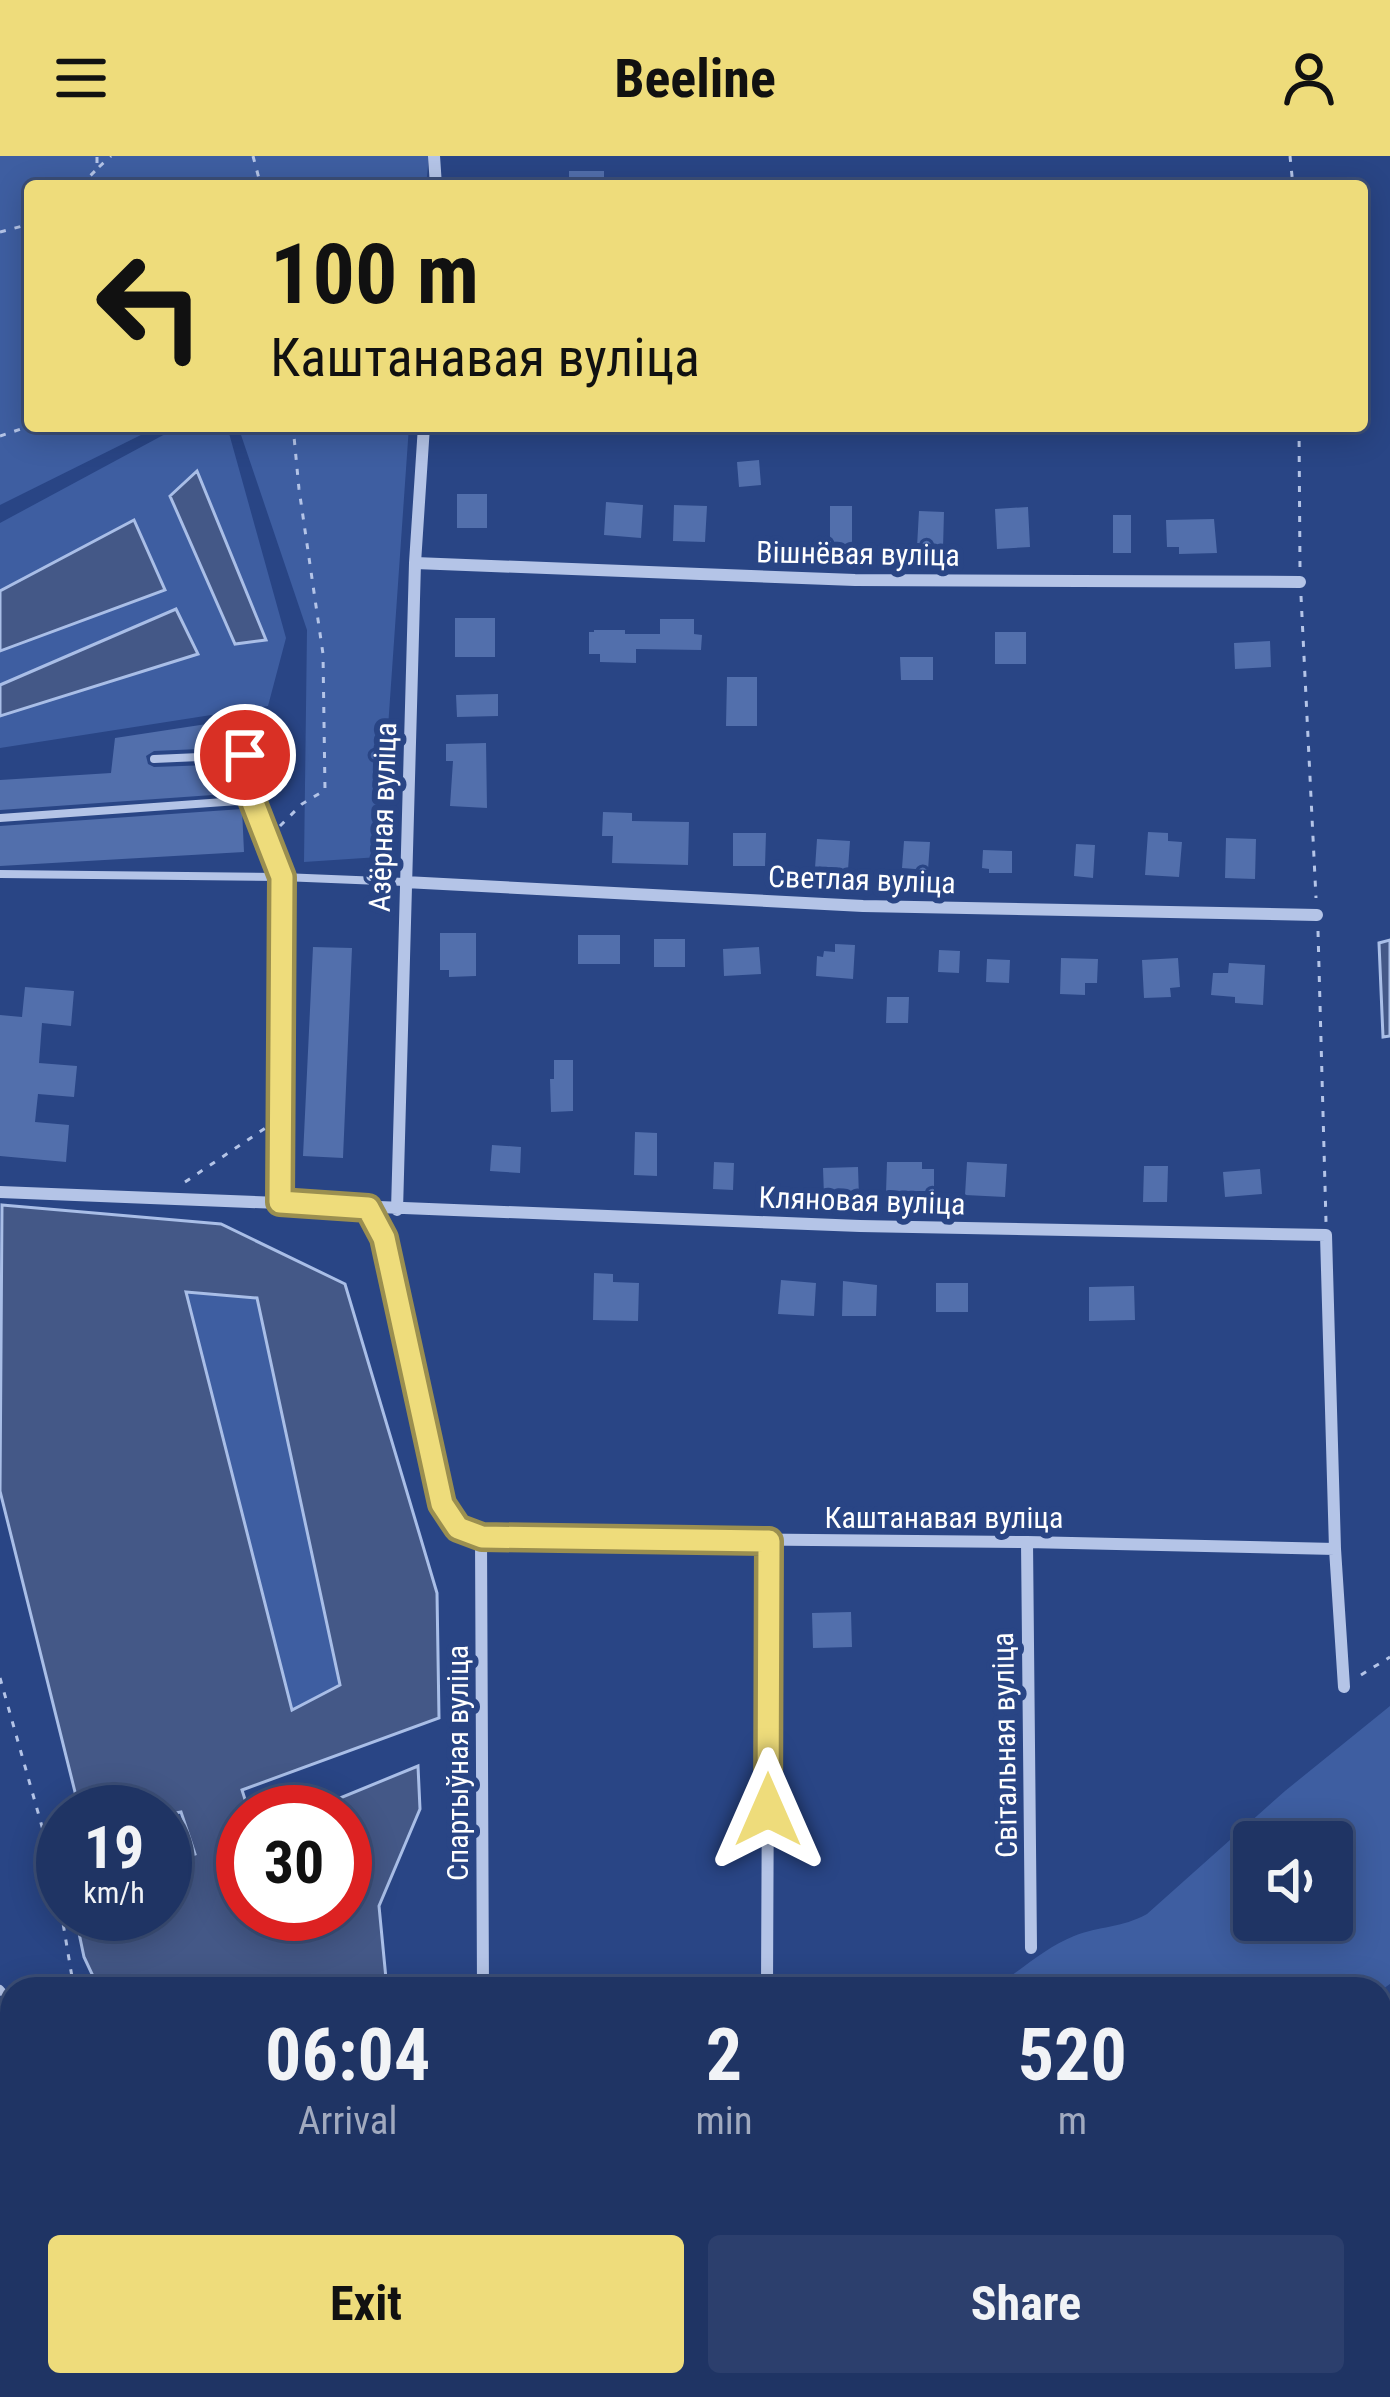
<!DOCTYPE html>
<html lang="en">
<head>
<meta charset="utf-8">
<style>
	:root { --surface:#1f3464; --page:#2c3f6d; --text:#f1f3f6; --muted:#a1aabf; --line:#3c4f78; --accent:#eedc7b }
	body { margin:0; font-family:"Roboto Condensed",sans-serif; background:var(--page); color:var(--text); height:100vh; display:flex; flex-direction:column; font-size:45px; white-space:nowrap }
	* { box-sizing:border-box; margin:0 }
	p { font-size:39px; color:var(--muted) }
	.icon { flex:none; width:66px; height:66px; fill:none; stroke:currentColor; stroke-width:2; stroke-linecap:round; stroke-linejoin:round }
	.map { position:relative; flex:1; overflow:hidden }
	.panel { position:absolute; left:0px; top:1821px; width:1392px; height:420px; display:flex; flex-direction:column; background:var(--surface); border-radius:36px 36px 0 0; box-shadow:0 6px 30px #0003,0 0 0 3px var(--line) }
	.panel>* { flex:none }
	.banner { position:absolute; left:24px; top:24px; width:1344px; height:252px; border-radius:12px; box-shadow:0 6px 30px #0003,0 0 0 3px var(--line); background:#eedc7b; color:#111; overflow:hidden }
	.tools { position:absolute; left:1233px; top:1665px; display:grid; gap:24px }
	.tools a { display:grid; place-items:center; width:120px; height:120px; border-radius:12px; background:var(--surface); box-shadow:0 6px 30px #0003,0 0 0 3px var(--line); font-size:60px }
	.speed { position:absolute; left:36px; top:1629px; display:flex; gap:24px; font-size:60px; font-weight:700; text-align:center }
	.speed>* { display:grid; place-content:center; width:156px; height:156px; border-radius:50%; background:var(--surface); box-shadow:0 6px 30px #0003,0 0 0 3px var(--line); line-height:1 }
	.speed small { font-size:30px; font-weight:400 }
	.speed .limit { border:18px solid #d22; background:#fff; color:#111 }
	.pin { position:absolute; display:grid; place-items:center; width:102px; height:102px; color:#fff; margin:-51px; border:6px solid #fff; border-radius:50%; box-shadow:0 3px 12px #0007 }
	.me { position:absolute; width:132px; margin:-66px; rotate:0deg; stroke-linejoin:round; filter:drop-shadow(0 0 9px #0008) }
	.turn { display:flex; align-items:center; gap:42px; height:252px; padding:0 48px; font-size:54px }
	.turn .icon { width:156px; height:156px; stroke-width:2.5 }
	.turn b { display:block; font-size:84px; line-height:102px }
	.eta { display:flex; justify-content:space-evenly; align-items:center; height:204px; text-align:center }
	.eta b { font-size:72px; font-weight:700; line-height:84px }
	.cta { display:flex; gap:24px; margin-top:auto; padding:24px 48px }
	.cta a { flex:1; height:138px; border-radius:12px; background:var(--accent); color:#111; font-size:48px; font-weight:700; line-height:138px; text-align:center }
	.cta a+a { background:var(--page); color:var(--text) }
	header { display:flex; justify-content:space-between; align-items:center; height:156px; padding:0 48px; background:var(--accent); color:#111; font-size:54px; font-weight:700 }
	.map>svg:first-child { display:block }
	.green { fill:#3e5ea1; fill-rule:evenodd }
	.water { fill:#445887; stroke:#a9bee7; stroke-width:3; fill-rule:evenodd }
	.building { fill:#526fac }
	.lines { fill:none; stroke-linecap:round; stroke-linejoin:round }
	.path { stroke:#b4c4e7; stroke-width:3; stroke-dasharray:6 9; stroke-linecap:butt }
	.service { stroke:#b4c4e7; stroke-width:8 }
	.minor { stroke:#b4c4e7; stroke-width:12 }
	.rail { stroke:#fff; stroke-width:6; stroke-dasharray:21 9; stroke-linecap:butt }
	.route-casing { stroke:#9b8f50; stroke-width:30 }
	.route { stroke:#eedc7b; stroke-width:21 }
	.labels { text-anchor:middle; stroke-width:12; stroke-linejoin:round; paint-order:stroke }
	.street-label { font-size:30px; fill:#fff; stroke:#294585 }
</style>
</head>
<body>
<header><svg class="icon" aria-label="menu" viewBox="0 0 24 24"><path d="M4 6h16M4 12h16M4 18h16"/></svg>Beeline<svg class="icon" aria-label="person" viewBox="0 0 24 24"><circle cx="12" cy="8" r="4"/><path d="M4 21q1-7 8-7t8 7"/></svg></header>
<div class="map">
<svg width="1390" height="2241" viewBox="0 0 1390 2241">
	<rect width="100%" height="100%" fill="#294585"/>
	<path class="green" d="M0 0H429L426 30H30V270H159L0 349Z
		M180 270H227L286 482 268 550 0 592V560L198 497 175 454 0 529V495L164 434 134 364 0 435V367ZM196 316 266 483 265 484 235 488 171 341Z
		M238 270H409L379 701 304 706 307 474Z
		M185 1136 257 1141 341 1529 291 1554Z
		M1390 1550V1828L1380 1835 992 1833C1019 1816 1044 1792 1074 1780 1099 1770 1122 1772 1147 1758L1285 1635ZM1332 1686V1764H1254V1686Z
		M1390 2002V2155L1380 2150V2009Z
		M1380 2179 1390 2184V2241H1059L1077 2229H1380Z
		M481 2229H571L555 2241H466Z
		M611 2229H765L748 2241H610Z"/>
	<path class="water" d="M197 315 266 484 235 488 170 340Z
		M134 364 165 434 0 495V435Z
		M176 453 198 498 0 560V529Z
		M1390 784V880L1383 881 1379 787Z
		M2 1049 221 1068 345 1128 437 1437 439 1562 242 1634 249 1656H243V1758H345V1656H306L418 1610 420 1653 379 1750 387 1833H99L84 1801 75 1758H165V1708L195 1698 181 1656 165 1659V1656H80L0 1335ZM186 1136 257 1142 340 1529 292 1554Z"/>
	<path class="building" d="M569 15H604V30H569Z
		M759 304 761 329 739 331 737 306Z
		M457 338H487V372H457Z
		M606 346 643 349 641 382 604 379Z
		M674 349 707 350 705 386 673 385Z
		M830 350H852V393H830Z
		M1028 351 1030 391 997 393 995 353Z
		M919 355 944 356 943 392 917 391Z
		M1113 359H1131V397H1113Z
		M1214 363 1217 397 1179 398V391H1167L1166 364Z
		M455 462H495V501H455Z
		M660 463H694V478L702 479 701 494 636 493V507L600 506V498H589V476H594V474H625V478H660Z
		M995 476H1026V508H995Z
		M1270 485 1271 511 1235 513 1234 487Z
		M900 501H933V524H901Z
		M727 521H757V570H726Z
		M498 538V560L457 561 456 539Z
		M266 559 270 590 154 595 146 600 148 608 154 611 237 608 241 637 0 654V624L111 617 115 582Z
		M486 587 487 652 450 650 453 605H446V588Z
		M242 653 244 696 0 710V670Z
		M603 656 632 657V665L689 666 688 709 612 707 613 680H602Z
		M1148 676 1168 677V685L1182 686 1179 721 1145 719Z
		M733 677H766L765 710H733Z
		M1226 682 1256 683 1255 723 1225 722Z
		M817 683 850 685 848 714 815 712Z
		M904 685 930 686 928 714 902 712Z
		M1076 688 1095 689 1093 722 1074 720Z
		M983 694 1012 695V717H989V713L982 712Z
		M440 777H476V820L449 821V814H440Z
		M578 779H620V808H578Z
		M654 783H685V811H654Z
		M835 788 855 789 853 823 816 820 817 800 823 801 824 795 835 796Z
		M313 791 352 792 343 1002 303 1000Z
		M759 791 761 818 724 820 723 793Z
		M939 794 960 795 959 817 938 816Z
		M1061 802 1098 803 1097 827H1085V839L1060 838Z
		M1178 802 1180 831 1170 832 1171 841 1144 842 1142 804Z
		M987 803 1010 804 1009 827 986 826Z
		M1229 807 1265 809 1263 849 1235 847V841L1211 839 1213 817H1228Z
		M25 831 74 835 71 870 42 867 39 907 77 910 74 941 38 938 35 966 69 969 66 1006 0 1000V859L22 861Z
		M887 841H909L908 867H886Z
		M554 904H573V955L551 956 550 923H554Z
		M635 976 657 977V1020L634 1019Z
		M492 989 521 991 520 1017 490 1015Z
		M714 1006 734 1007 733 1034 713 1033Z
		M887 1006H922V1013H934V1035H918V1038L886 1037Z
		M967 1006 1007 1008 1005 1041 965 1039Z
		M1144 1010H1168L1167 1046H1143Z
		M858 1011 859 1041 824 1040 823 1012Z
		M1260 1013 1262 1038 1225 1041 1223 1016Z
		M594 1117 613 1118V1126L639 1127 638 1165 593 1164Z
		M781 1124 816 1127 814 1160 778 1158Z
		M843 1125 877 1129 876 1160H842Z
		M936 1127H968V1156H936Z
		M1134 1130 1135 1164 1089 1165V1131Z
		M851 1456 852 1491 813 1492 812 1457Z"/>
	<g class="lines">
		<path class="path" d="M253 0 261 30
			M1290 0 1293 30
			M99 11 111 0
			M80 30 97 13V0
			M0 76 30 68
			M1299 270 1300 412
			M0 280 30 270
			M1301 440 1316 742
			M280 670 302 648 325 634 323 498 299 333 293 270
			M1318 775 1326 1066
			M185 1026 267 971
			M1361 1519 1390 1501
			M0 1522 54 1713 74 1833
			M1380 2156 1390 2160
			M1034 2241 1052 2229"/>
		<path class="service" d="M154 603 245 599 252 644 282 721 280 1046
			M0 662 252 644
			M0 718 282 721 405 726
			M0 1833 12 1847
			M0 1856 12 1859
			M0 2029 12 2027
			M150 2229 155 2241"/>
		<path class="minor" d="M434 0 436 30
			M415 407 855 424 1300 426
			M405 726 863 750 1317 759
			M0 1036 860 1070 1326 1079 1335 1393 1344 1531
			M368 1052 384 1082 441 1349 457 1372 481 1381 1027 1386 1335 1393
			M397 1054 415 407 424 270
			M481 1381 483 1833
			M1027 1386 1031 1792
			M767 1833 769 1385
			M993 2229 1001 2241
			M447 2241 462 2229"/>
		<path class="rail" d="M1380 1940 1390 1933
			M942 2241 959 2229"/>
	</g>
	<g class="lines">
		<g class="route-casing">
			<path id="route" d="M245 599 252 644 282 721 280 1046 368 1052 384 1082 442 1348 458 1372 482 1381 769 1385 768 1654"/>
		</g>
		<use href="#route" class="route"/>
	</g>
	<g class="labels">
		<g class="street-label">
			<text transform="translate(858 398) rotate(1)" y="10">Вішнёвая вуліца</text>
			<text transform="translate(383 661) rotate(-88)" y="10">Азёрная вуліца</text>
			<text transform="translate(862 724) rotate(2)" y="10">Светлая вуліца</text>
			<text transform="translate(862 1045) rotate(2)" y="10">Кляновая вуліца</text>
			<text x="944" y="1372">Каштанавая вуліца</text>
			<text transform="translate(1005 1589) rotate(-91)" y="10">Світальная вуліца</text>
			<text transform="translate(458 1607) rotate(-90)" y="10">Спартыўная вуліца</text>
		</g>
	</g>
</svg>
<div class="tools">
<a><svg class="icon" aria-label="sound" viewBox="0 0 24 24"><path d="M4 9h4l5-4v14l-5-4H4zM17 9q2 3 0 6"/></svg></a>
</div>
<div class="speed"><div>19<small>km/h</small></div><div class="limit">30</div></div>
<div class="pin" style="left:245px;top:599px;background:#d93025"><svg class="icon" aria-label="arrive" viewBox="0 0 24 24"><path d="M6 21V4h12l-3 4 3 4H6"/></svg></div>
<svg class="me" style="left:768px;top:1654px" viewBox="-20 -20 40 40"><path d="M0-17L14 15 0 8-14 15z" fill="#eedc7b" stroke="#fff" stroke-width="4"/></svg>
<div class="banner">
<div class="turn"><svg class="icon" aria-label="left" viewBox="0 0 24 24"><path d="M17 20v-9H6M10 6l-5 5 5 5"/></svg><div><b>100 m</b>Каштанавая вуліца</div></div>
</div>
<section class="panel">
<div class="eta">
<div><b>06:04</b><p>Arrival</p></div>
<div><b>2</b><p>min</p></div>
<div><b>520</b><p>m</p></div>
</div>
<div class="cta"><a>Exit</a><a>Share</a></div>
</section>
</div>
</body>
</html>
